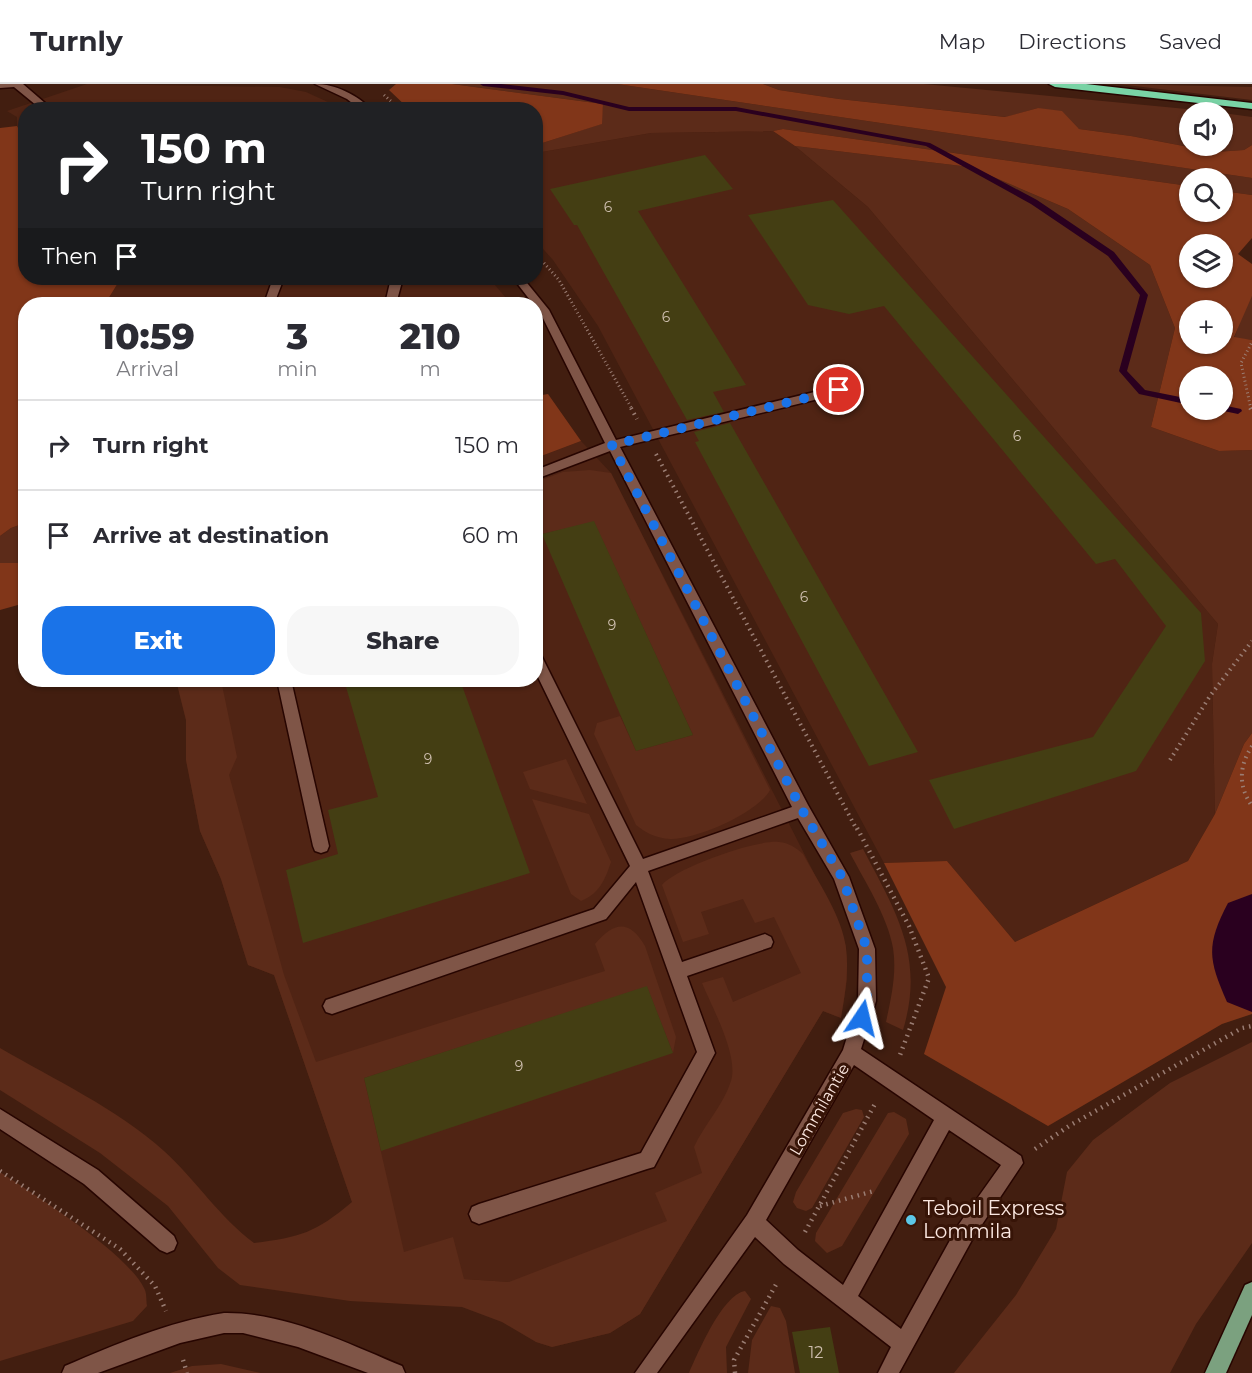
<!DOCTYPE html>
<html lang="en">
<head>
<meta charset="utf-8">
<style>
	:root { --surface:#fff; --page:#f7f7f7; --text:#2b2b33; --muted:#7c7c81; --line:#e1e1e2; --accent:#1a73e8 }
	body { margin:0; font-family:Montserrat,sans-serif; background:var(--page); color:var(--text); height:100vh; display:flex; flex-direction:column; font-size:22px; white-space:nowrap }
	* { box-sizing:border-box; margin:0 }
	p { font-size:20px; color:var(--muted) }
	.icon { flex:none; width:33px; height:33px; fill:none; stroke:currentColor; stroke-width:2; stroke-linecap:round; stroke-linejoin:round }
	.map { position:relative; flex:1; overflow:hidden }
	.details { position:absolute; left:18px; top:213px; width:525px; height:390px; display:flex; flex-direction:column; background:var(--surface); border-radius:24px; box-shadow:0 2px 4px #0004 }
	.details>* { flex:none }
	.top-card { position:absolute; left:18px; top:18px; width:525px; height:183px; border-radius:24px; box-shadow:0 2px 4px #0004; background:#202124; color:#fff; overflow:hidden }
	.controls { position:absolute; left:1179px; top:18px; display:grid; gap:12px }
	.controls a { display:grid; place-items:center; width:54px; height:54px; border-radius:50%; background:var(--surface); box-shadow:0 2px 4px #0004; font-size:30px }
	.pin { position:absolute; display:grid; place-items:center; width:51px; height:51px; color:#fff; margin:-26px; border:3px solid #fff; border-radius:50%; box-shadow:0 2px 6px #0007 }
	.me { position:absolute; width:66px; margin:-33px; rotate:10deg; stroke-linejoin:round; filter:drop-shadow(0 0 4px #0008) }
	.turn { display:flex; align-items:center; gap:21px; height:126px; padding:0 24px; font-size:27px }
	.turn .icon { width:78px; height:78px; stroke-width:2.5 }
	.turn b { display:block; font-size:42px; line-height:51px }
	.then { display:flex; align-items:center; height:57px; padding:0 24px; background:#0003; gap:12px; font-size:22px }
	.eta { display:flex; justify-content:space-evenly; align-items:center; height:102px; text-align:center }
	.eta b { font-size:36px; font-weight:800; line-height:42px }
	.cta { display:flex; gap:12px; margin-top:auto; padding:12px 24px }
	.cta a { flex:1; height:69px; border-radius:24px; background:var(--accent); color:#fff; font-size:24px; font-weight:800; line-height:69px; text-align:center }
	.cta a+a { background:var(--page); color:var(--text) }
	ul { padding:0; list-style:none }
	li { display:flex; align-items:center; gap:18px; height:90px; padding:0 24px; border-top:2px solid var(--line) }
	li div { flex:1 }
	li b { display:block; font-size:22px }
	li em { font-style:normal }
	header { display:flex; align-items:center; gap:36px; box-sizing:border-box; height:84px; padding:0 30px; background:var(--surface); border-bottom:2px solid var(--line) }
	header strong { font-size:28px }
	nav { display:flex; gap:33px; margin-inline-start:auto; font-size:21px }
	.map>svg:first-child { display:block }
	.built { fill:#502414 }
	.green { fill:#5c2b19 }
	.forest { fill:#813619; fill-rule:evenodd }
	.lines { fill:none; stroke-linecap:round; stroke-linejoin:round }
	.stream { fill:#2a001f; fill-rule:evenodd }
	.river { fill:#2a001f; fill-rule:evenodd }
	.building { fill:#443e13 }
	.minor-casing { stroke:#270500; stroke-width:3 }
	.major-casing { stroke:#270500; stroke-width:3 }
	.highway-casing { stroke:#270500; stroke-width:3 }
	.path-far2 { stroke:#9a7d73; stroke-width:3; stroke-dasharray:1 3; stroke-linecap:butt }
	.path-far1 { stroke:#9a7d73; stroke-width:4; stroke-dasharray:1.5 4.5; stroke-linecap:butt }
	.path { stroke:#9a7d73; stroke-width:4.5; stroke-dasharray:1.5 5; stroke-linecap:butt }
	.minor { fill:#7f5547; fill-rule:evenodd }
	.major { fill:#7ba17f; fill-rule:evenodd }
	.highway { fill:#79d3a5; fill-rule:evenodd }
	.route { stroke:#1a73e8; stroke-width:10; stroke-dasharray:0 18 }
	.poi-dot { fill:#5cc7e7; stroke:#371407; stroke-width:2 }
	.labels { text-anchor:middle; stroke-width:6; stroke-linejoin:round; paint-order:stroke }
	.number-label { font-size:14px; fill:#cebeae }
	.street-label { font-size:16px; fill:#fce8e1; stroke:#371407 }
	.near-number-label { font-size:16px; fill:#cebeae }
	.near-poi-label { font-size:20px; fill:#fce8e1; stroke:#371407; text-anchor:start }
</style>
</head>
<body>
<header>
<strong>Turnly</strong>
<nav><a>Map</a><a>Directions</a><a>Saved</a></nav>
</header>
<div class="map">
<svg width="1252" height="1289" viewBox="0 0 1252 1289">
	<rect width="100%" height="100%" fill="#421e10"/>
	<path class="built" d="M87 0 280 3 306 8 343 25 26 26 25 55 17 42V33L7 27Z
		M773 47 795 62 868 123 1218 540 1212 580 1215 730 1188 777 1015 858 947 777 884 779 598 242 553 176 536 157V69L651 49Z
		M121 194H489L511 220H105Z
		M581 357 611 389 816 793 838 840 846 862 847 896 841 934 823 927 640 1230 610 1249 552 1263 536 1258 508 1198 464 1195 404 1168 352 1118 274 891 248 881 221 795 200 747 186 676V636L176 596H536V374Z"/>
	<path class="green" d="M452 0H617L1252 94V111L1223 107 1222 94H1190L1189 102 783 45 773 47 651 49 536 69V61L601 40 603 20Z
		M763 0H924L1218 28H1190V62H1222L1223 29 1252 33V61L1244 66 1215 68 1131 52 1079 45 1038 24 1006 33 839 15 779 6Z
		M1118 0 1252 3V16Z
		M795 62 970 83 1068 125 1150 181 1175 244 1151 343 1219 367 1252 366V649L1244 660 1215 730 1212 580 1218 540 868 123Z
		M1252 212V256L1234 254 1248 216Z
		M590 386 611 389 770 706C758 729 695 756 670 755 656 754 646 749 636 741L594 650 597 639 620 632 636 667 693 651 594 438 542 450 536 437V398L563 388Z
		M25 439V479H0V452L11 444Z
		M176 596H221L237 673 229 691 284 891 316 978 605 887 595 860C614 838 629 835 645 862L676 953 673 969 647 903 364 994 404 1168 453 1153 464 1195 509 1198 667 1137 655 1109 702 1089 694 1063C704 1041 724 1020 731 997 739 972 712 923 702 899L723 893 733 918 801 889 774 833 755 839 743 815 701 828 709 850 683 858 662 801C675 784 757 755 779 758 789 759 795 763 803 770 818 798 842 832 846 864 849 887 845 910 841 934L823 927 640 1230 610 1249 552 1263 536 1258 502 1238 462 1223 350 1217 240 1201 218 1184 168 1122 100 1069 0 1006V964C55 996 116 1024 164 1067 196 1096 219 1133 254 1159 301 1153 315 1149 352 1118L274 891 248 881 221 795 200 747 186 676V636Z
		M566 675 587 720 530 705 523 688Z
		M532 715 589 730 611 778C605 796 599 810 581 817L571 810Z
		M863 765C896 828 925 873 903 946L886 938C891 914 897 889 893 864 888 833 864 796 850 769Z
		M1252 958V1159L1196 1240 1170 1289H954L1016 1211 1056 1145 1067 1088 1093 1056 1170 999Z
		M856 1025 862 1026 864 1033 812 1124 806 1127 797 1124 793 1118 796 1108 843 1029Z
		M894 1028 906 1035 909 1050 842 1162 827 1169 815 1157 816 1149 888 1029Z
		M0 1088C35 1111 127 1169 144 1204 147 1209 146 1216 147 1222L133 1237 0 1277Z
		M745 1207 751 1215 726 1263 727 1289H689C698 1269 722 1211 745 1207Z
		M771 1222 780 1224 786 1237 795 1289H748L752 1256Z
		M221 1280 261 1289H170L192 1282Z"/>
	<path class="forest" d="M396 0H452L603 20 602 40 536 61V26L409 25 389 6Z
		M617 0H763L779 6 839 15 1005 33 1038 24 1062 27 1079 45 1131 52 1215 68 1244 66 1252 61V94Z
		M17 42 25 55 26 194H121L105 220H26L25 439 11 444 0 452V44Z
		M783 45 1189 102 1190 128H1222L1223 107 1252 111V154L1238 170 1252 180V212L1234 253 1252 256V366L1219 367 1151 343 1175 244 1150 181 1068 125 970 83 795 62 773 47ZM1222 160V194H1190V160ZM1222 226V260H1190V226ZM1222 292V326H1190V292Z
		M548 310 581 357 536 374V312Z
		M0 479H25V519L0 526Z
		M1252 649V930L1222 940 1048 1042 924 970 946 903 884 779 947 777 1015 858 1188 777 1215 730 1244 660Z"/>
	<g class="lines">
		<path class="stream" d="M480 0H501L563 7 629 23H736L930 59 1037 116 1114 168 1148 211 1127 287 1145 306 1190 315V321L1139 310 1119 287 1140 211 1108 172 1031 120 926 62 736 27H629L563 11 483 2Z
			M1222 321 1241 325 1242 327 1238 330 1219 326H1222Z"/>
		<path class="river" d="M1252 810V928L1227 918C1208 875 1206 861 1228 819Z"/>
	</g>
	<path class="building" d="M705 71 733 105 638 127 746 301 713 308 724 328 687 336 577 141H574L550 105Z
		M833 116 1201 529 1205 577 1136 687 954 745 929 696 1093 653 1166 542 1115 475 1096 480 884 222 849 230 808 221 748 131Z
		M730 339 918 668 869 682 695 358 699 357 694 348Z
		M594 437 693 651 636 667 542 450Z
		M344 596H460L530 789 303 859 286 786 338 770 328 726 378 713Z
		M647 902 673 969 381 1067 364 994Z
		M830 1243 839 1289H800L792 1248Z"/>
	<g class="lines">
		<g class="minor-casing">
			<path id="minor" d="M0 0H23L53 26H42L14 3 0 4Z
				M315 0C336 0 357 11 372 26H361L347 15Z
				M273 194H284L274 220H264Z
				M391 194H403L396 220H385Z
				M513 194H523L549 226 616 356 839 302 845 306 839 310 620 363 808 721 849 793 875 865 876 917 861 965 1021 1072 1023 1079 973 1154 899 1289H878L891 1263 784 1180 755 1153 657 1289H635L747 1131 843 966 858 917 859 865 834 795 798 734 648 787 682 878 765 850 771 853 773 858 771 863 687 892 715 969 654 1083 647 1085 479 1140 472 1137 469 1130 472 1123 479 1120 641 1069 697 968 636 798 606 835 332 930 326 928 323 922 326 916 332 914 594 825 630 782 536 589V570L541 571 643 775 792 723 610 367 536 395V386L605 359 536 220H533ZM854 981 934 1036 843 1201 798 1166 766 1136ZM949 1046 1001 1081 959 1140 901 1245 858 1212Z
				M277 596H291L329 762 327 767 321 769 315 767 313 762Z
				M0 1025 98 1086 174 1152 177 1159 174 1166 167 1169 160 1166 84 1100 0 1045Z
				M224 1229C284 1228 347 1259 402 1282L405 1289H368L298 1263 243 1249H224L180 1259 98 1289H62L65 1282C116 1260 168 1238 224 1229Z"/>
		</g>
		<g class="major-casing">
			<path id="major" d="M1252 1198V1231L1226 1289H1205L1245 1201Z"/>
		</g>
		<g class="highway-casing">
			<path id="highway" d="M1049 0H1086L1252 19V25L1055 3Z"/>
		</g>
		<path class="path-far2" d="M384 11 401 26
			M536 170 559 196 632 325
			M1251 325 1241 279 1252 258"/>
		<path class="path-far1" d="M631 324 637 335
			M1250 324 1252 327
			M656 370 857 746
			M1252 662C1239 682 1238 702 1252 722
			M1170 676 1210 612 1252 557"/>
		<path class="path" d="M857 744 909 842 929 894 900 971
			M1035 1065 1069 1042 1242 944 1252 942
			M0 1087 120 1165 155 1202 166 1227
			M820 1122 874 1107
			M805 1148 876 1018
			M183 1276 187 1289
			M735 1289 734 1276 778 1197"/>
		<use href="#minor" class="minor"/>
		<use href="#major" class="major"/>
		<use href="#highway" class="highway"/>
	</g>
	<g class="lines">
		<path class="route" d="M839 306 612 361 802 726 842 793 867 865V917L862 934"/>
	</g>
	<circle class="poi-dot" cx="911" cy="1136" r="6"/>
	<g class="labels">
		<g class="number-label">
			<text x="608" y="128">6</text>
			<text x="666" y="238">6</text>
			<text x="1017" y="357">6</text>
			<text x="804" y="518">6</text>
			<text x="612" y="546">9</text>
			<text x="428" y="680">9</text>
			<text x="519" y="987">9</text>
		</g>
		<g class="street-label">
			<text transform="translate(819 1025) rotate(-60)" y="6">Lommilantie</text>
		</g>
		<g class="near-number-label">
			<text x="816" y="1274">12</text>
		</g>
		<g class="near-poi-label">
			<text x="923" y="1131">Teboil Express<tspan x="923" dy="23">Lommila</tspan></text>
		</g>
	</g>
</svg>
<div class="controls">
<a><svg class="icon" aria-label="sound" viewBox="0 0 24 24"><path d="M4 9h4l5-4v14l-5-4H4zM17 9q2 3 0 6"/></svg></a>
<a><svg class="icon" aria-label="search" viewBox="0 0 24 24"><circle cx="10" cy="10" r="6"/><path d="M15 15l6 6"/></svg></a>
<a><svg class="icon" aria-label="layers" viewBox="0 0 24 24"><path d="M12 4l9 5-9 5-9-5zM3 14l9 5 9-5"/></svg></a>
<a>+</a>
<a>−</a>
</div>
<div class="pin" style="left:839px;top:306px;background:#d93025"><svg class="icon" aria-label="arrive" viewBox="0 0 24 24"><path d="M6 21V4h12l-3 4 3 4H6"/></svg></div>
<svg class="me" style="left:862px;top:934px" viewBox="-20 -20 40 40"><path d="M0-17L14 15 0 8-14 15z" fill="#1a73e8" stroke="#fff" stroke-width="4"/></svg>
<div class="top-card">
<div class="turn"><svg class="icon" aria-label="right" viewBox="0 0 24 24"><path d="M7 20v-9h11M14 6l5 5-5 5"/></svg><div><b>150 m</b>Turn right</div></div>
<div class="then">Then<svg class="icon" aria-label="arrive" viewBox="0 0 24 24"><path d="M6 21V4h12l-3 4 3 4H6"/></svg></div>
</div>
<section class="details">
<div class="eta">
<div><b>10:59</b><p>Arrival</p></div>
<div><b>3</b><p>min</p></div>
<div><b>210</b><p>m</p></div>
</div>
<ul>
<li><svg class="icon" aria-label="right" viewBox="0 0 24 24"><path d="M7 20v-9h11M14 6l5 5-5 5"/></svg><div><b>Turn right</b></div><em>150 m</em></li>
<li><svg class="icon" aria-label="arrive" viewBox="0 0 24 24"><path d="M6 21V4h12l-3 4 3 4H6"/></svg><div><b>Arrive at destination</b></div><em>60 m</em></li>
</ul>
<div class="cta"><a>Exit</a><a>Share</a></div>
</section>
</div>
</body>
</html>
